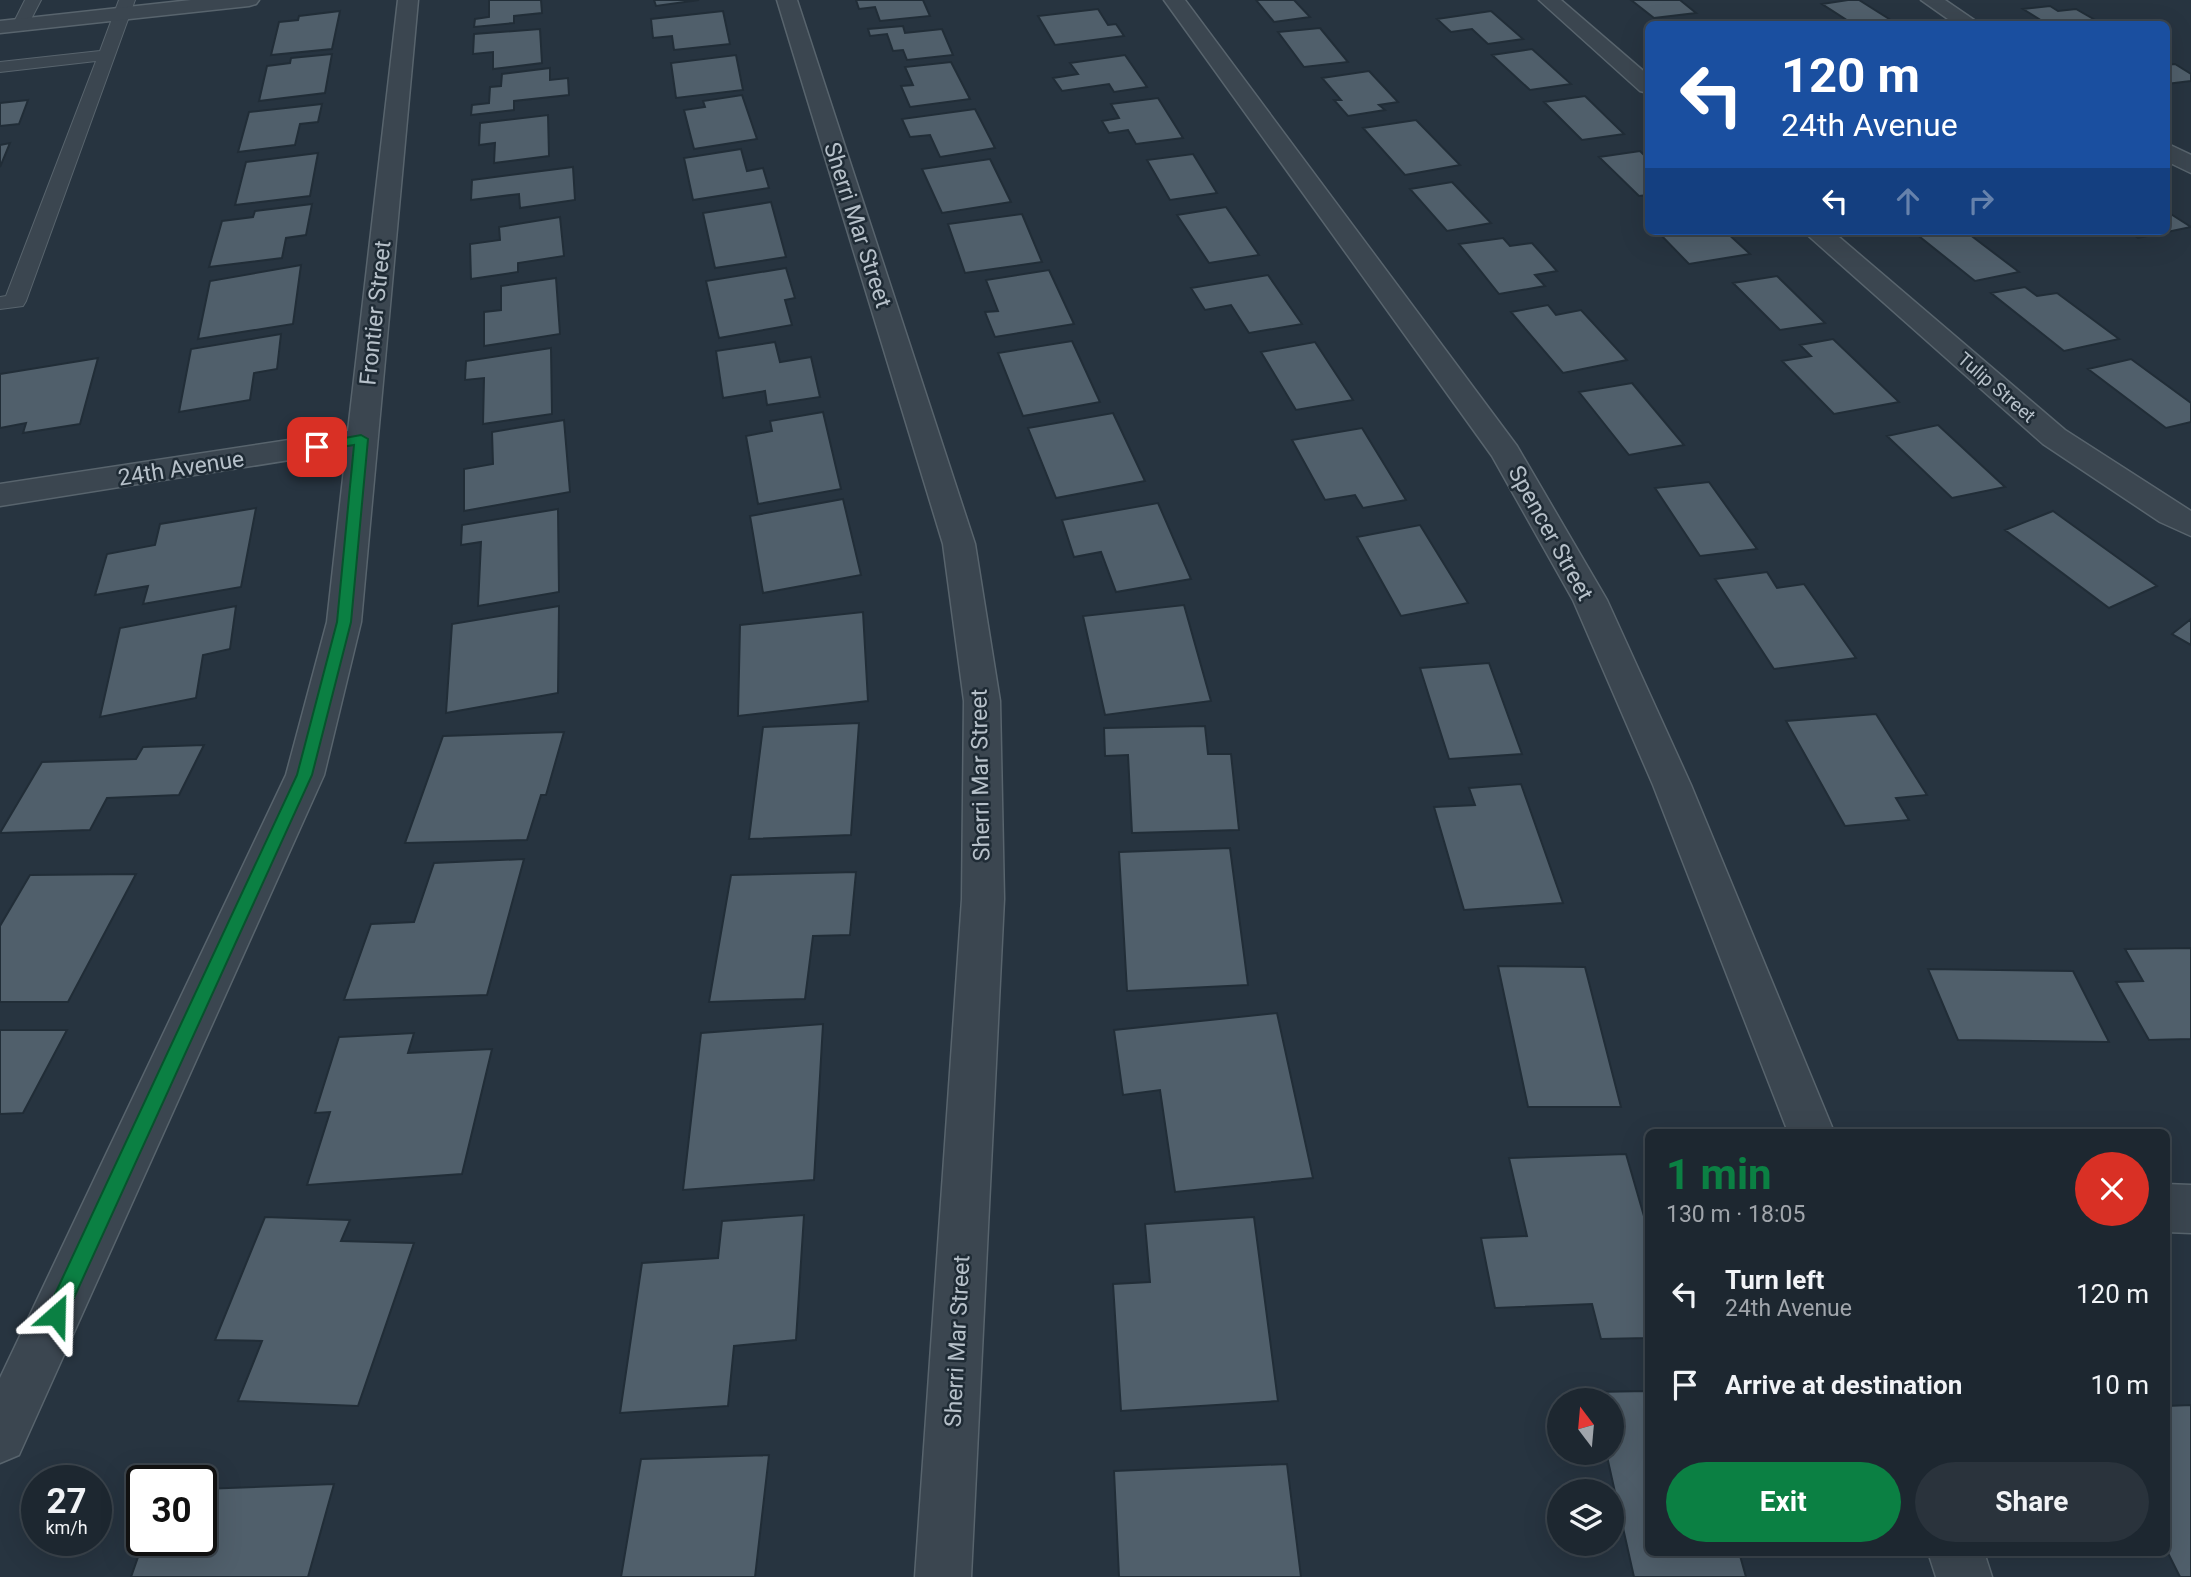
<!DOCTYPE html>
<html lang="en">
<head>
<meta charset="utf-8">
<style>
	:root { --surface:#1d2730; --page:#2a333c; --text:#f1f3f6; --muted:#a0a5ab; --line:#3b444c; --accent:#0b8043 }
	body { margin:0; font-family:Roboto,sans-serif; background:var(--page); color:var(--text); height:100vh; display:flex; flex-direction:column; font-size:26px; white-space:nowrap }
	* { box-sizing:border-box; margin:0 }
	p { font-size:23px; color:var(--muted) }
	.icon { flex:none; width:38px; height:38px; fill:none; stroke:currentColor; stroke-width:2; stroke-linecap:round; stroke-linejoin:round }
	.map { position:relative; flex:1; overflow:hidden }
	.sheet { position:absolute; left:1645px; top:1129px; width:525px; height:427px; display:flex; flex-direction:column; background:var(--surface); border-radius:10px; box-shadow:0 7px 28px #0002,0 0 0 2px var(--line) }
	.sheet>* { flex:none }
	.top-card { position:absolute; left:1645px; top:21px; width:525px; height:214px; border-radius:10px; box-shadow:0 7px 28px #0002,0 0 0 2px var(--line); background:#1a4fa0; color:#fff; overflow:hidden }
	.needle { width:46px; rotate:344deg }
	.tools { position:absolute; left:1547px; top:1388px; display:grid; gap:14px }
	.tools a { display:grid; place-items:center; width:77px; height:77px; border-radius:50%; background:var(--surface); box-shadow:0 7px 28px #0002,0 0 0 2px var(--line); font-size:35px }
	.speed { position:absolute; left:21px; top:1465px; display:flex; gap:14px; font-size:35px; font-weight:700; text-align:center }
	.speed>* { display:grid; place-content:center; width:91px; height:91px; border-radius:50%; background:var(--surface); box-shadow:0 7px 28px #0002,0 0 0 2px var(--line); line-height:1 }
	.speed small { font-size:18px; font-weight:400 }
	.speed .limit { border:4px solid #111; border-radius:10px; background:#fff; color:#111 }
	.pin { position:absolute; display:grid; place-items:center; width:60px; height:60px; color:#fff; margin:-30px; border-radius:14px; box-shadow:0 4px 10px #0006 }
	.me { position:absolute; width:77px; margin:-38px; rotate:25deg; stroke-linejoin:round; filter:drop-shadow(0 0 5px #0008) }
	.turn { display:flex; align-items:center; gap:24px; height:147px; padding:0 21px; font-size:32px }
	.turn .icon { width:91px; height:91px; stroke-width:2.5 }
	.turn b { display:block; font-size:49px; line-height:60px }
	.lanes { display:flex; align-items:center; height:66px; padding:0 21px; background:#0003; justify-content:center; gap:35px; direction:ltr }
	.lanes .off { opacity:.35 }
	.round { display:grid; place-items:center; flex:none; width:74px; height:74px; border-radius:37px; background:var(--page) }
	.summary { display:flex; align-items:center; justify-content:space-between; height:119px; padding:0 21px }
	h1 { font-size:42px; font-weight:700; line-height:52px; color:var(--accent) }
	.action { display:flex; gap:14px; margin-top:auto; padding:14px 21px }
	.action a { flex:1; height:80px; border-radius:42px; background:var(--accent); color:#fff; font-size:28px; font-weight:700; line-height:80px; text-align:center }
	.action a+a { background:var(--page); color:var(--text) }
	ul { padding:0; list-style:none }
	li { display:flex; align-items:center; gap:21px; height:91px; padding:0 21px }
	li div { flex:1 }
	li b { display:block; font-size:26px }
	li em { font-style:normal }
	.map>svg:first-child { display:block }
	.building { fill:#505f6b; stroke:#212d37; stroke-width:2 }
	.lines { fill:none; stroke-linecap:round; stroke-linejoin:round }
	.lane-casing { stroke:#58646d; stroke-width:2 }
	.street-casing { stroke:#58646d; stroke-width:3 }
	.lane { fill:#3b4650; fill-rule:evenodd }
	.street { fill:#3b4650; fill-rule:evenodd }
	.route { fill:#0b8043; stroke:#07532c; stroke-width:2 }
	.labels { text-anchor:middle; stroke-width:5; stroke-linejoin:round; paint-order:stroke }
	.far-street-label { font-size:19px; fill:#b7c1ca; stroke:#1f2b35 }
	.street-label { font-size:23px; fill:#b7c1ca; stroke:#1f2b35 }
</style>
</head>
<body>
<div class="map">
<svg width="2191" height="1577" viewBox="0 0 2191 1577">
	<rect width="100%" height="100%" fill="#273440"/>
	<path class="building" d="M489 0H541L542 13 514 16V23L474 27 475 19 489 17Z
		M654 0H699L656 6Z
		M856 0H923L930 16 880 21 875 7 859 9Z
		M1256 0H1294L1310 17 1274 22Z
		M1631 0H1680L1696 13 1654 18Z
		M1848 0H1859L1897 24H1853L1822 4Z
		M2050 6 2058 11 2076 9 2102 24H2047L2023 9Z
		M1098 9 1108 25 1116 24 1124 36 1055 45 1038 16Z
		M340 11 332 49 271 55 279 22 298 20 299 16Z
		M723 11 730 44 674 50 672 36 653 38 651 19Z
		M1491 11 1523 39 1488 44 1472 29 1451 32 1437 19Z
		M903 26 905 33 942 29 953 55 907 60 903 50 893 51 887 34 870 36 868 29Z
		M1320 28 1348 62 1304 67 1278 32Z
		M540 29 542 63 493 69V52L473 54 474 34Z
		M1532 49 1571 84 1530 90 1492 55Z
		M332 54 325 93 259 101 267 66 290 63 291 58Z
		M736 55 743 90 676 98 671 63Z
		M1125 55 1147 87 1114 92 1109 84 1062 91 1053 78 1078 74 1070 63Z
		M951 62 970 99 910 107 901 86 913 85 905 67Z
		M2175 64 2191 74V81L2166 84V65Z
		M550 68V80L568 78 569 95 514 101V110L471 115 472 105 489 103 490 87 501 86 502 74Z
		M1369 71 1398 102 1379 105 1385 110 1348 116 1334 100H1341L1322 78Z
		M742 95 757 139 694 149 684 110 705 107 703 101Z
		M1585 96 1624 134 1582 140 1544 102Z
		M1158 98 1183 138 1136 144 1128 130 1109 133 1102 121 1119 118 1111 104Z
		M28 100 19 124 0 126V103Z
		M322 104 318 122 300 124 295 145 238 152 249 112Z
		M975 109 995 148 940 157 930 135 910 137 902 119Z
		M548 115 549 156 494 163 495 143 479 145 480 123Z
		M1416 120 1460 165 1405 175 1363 128Z
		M10 143 0 167V145Z
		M741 149 747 171 763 168 769 188 693 200 684 158Z
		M1640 151 1648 159V195L1639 196 1599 157Z
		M318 153 310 196 235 205 246 162Z
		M1193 154 1217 193 1170 200 1147 160Z
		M990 159 1011 202 942 213 922 169Z
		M573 167 575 200 520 208 519 194 471 200 472 180Z
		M1452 182 1491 223 1447 231 1410 189Z
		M771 202 786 257 715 268 703 213Z
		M312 204 306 235 286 238 282 258 209 267 222 221 253 217 255 211Z
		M1226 207 1259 255 1209 263 1177 215Z
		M2166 211 2191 227 2138 238 2129 231H2166Z
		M1022 214 1042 262 965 273 948 224Z
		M560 217 564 256 518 263V272L471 279 470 244 500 240 499 227Z
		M1657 231H1725L1750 254 1689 264Z
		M1924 231H1965L2019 272 1975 281 1915 233Z
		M1503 238 1510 246 1532 243 1557 271 1535 275 1545 286 1499 294 1459 244Z
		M301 265 293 324 198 339 210 281Z
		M786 268 795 298 785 300 792 325 719 338 706 281Z
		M1049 270 1074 324 995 337 985 312 998 311 986 280Z
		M1268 275 1302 324 1249 333 1231 305 1205 310 1191 288Z
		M1777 276 1825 323 1780 330 1733 283Z
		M556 278 560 334 484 346V312L501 310V286Z
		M2025 287 2037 296 2057 293 2119 339 2064 351 1991 293Z
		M1548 305 1556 315 1581 310 1627 360 1563 373 1511 312Z
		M281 334 277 369 254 373 250 400 179 412 191 349Z
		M1833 339 1899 402 1834 414 1782 361 1811 356 1800 345Z
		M1072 341 1100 402 1023 416 998 353Z
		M775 342 780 362 811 357 820 397 767 405 765 391 723 398 716 351Z
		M1315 342 1353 400 1296 410 1261 352Z
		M551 348 552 414 483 424 484 378 465 380 466 361Z
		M98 358 80 424 23 433 26 423 0 428V374Z
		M2131 359 2191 403V422L2166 428 2088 369Z
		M1632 383 1684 445 1629 455 1579 392Z
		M823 412 841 489 758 504 746 436 772 431 770 421Z
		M1113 413 1145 481 1056 498 1028 428Z
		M564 420 570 492 464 511V469L493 464 492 432Z
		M1938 425 2005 487 1952 498 1887 436Z
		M1362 428 1406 500 1363 508 1355 495 1325 500 1292 440Z
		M1709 482 1757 549 1700 556 1655 488Z
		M843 499 861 575 763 593 750 516Z
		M1158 503 1191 579 1116 592 1101 552 1074 557 1062 520Z
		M256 508 241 587 143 604 148 586 95 595 107 554 155 545 160 524Z
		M558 509 559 592 478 606 481 542 461 545 462 525Z
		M2053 511 2157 586 2109 608 2005 530Z
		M1420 525 1468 603 1401 616 1357 537Z
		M1767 572 1777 588 1804 584 1856 658 1774 669 1715 579Z
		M1184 605 1211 701 1105 715 1083 616Z
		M236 606 230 649 203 655 196 698 100 717 120 628Z
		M559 606 558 693 446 713 452 624Z
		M863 612 868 701 738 716 740 625Z
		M2191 619V645L2172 634Z
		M1489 663 1522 754 1449 759 1420 668Z
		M1876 714 1927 795 1896 798 1909 820 1845 826 1786 721Z
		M859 723 851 835 749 839 763 727Z
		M1205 726 1208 754H1231L1239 830 1132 833 1128 755 1105 756 1104 728Z
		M564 732 546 795H541L527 840 405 843 443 736Z
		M204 745 179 795 107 798 90 830 0 833 42 762 136 759 143 747Z
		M1521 784 1563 903 1464 910 1434 807 1475 805 1469 788Z
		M1230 848 1248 985 1127 991 1119 852Z
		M524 859 487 995 344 1000 371 924 414 922 434 863Z
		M856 872 850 935 813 936 805 999 709 1002 731 875Z
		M136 874 68 1002H0V926L30 875Z
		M2191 948V1039L2149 1040 2116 982 2143 981 2125 949Z
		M1498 966 1585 967 1621 1107H1528Z
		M1928 969 2073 971 2109 1042 1958 1040Z
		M1277 1013 1313 1178 1175 1192 1160 1090 1123 1095 1114 1030Z
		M823 1024 814 1180 683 1190 701 1033Z
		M0 1030H67L23 1113 0 1114Z
		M414 1033 408 1053 492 1049 462 1174 307 1185 330 1112 315 1113 339 1037Z
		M1626 1154 1648 1230V1338L1601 1339 1592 1304 1495 1308 1481 1238 1527 1236 1509 1158Z
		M804 1215 796 1340 734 1346 728 1406 620 1413 642 1263 718 1258 722 1221Z
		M265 1217 350 1220 341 1241 414 1243 358 1406 238 1401 262 1341 215 1340Z
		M1254 1217 1278 1401 1121 1411 1113 1284 1150 1282 1145 1224Z
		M1648 1391V1552H1739L1746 1577H1634L1606 1452H1612V1400H1594L1592 1392Z
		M2191 1405V1577H2180L2166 1549V1406Z
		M769 1455 755 1577H621L641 1459Z
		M1287 1464 1301 1577H1119L1114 1471Z
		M334 1484 308 1577H131L144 1540H201V1489Z"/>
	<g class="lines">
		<g class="lane-casing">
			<path id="lane" d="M25 0H41L27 27 21 29 13 24Z
				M119 0H135L26 301 23 306 0 309V297L6 296 96 61 0 72V62L100 51Z"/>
		</g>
		<g class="street-casing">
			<path id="street" d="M191 0H259L256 4 249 6 0 33V21Z
				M398 0H418L361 622 324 775 19 1455 0 1463V1378L286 775 327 622 346 451 0 506V484L348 431Z
				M777 0H797L975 544 1000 701 1004 899 971 1577H915L962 899 964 701 943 544Z
				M1164 0H1185L1517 446 1607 600 1691 785 1834 1132H1788L1653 785 1573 600 1492 456Z
				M1539 0H1561L1648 75V93L1640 91Z
				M1921 0H1945L1980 24H1955Z
				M2166 143 2191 155V173L2166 161Z
				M1803 231H1832L2065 430 2191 511V536L2160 522 2043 444Z
				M2166 1184 2191 1185V1233L2166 1232Z
				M1928 1552H1984L1992 1577H1936Z"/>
		</g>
		<use href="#lane" class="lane"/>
		<use href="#street" class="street"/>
	</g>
	<path class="route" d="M361 435 368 439 351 622 312 775 63 1322 56 1325 49 1322 46 1315 49 1307 297 775 337 622 354 445 317 451 310 447 317 443Z"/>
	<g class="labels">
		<g class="far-street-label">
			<text transform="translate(1997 387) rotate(41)" y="7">Tulip Street</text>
		</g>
		<g class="street-label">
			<text transform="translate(858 225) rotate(72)" y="8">Sherri Mar Street</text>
			<text transform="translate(375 313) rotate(-84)" y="8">Frontier Street</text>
			<text transform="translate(181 468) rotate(-9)" y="8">24th Avenue</text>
			<text transform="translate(1551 533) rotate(61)" y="8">Spencer Street</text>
			<text transform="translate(980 775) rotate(-91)" y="8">Sherri Mar Street</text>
			<text transform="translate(957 1341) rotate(-87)" y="8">Sherri Mar Street</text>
		</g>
	</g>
</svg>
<div class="tools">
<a><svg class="needle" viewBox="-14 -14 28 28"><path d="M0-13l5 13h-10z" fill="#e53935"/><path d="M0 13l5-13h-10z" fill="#a0a5ab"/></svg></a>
<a><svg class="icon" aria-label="layers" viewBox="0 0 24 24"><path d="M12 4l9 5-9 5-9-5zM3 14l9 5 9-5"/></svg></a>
</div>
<div class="speed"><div>27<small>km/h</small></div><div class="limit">30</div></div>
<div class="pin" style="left:317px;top:447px;background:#d93025"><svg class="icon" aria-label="arrive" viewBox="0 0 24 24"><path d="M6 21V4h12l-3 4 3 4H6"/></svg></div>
<svg class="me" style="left:56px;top:1315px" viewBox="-20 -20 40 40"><path d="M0-17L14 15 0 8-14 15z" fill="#0b8043" stroke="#fff" stroke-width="4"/></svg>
<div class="top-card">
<div class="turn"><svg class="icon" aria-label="left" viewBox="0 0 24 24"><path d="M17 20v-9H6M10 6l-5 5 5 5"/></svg><div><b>120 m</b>24th Avenue</div></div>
<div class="lanes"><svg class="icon" aria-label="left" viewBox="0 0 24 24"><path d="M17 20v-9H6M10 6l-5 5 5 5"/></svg><svg class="icon off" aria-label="ahead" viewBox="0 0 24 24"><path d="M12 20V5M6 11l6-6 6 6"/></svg><svg class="icon off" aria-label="right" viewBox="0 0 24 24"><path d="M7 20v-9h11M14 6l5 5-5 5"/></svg></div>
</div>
<section class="sheet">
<div class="summary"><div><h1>1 min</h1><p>130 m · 18:05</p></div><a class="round" style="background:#d93025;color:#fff"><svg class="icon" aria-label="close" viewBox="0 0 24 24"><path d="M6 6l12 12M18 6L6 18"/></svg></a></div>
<ul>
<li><svg class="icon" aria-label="left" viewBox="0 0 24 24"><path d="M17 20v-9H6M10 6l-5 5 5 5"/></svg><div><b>Turn left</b><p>24th Avenue</p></div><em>120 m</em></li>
<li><svg class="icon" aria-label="arrive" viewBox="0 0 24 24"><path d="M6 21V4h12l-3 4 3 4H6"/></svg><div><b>Arrive at destination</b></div><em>10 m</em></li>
</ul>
<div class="action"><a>Exit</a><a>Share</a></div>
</section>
</div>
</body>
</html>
